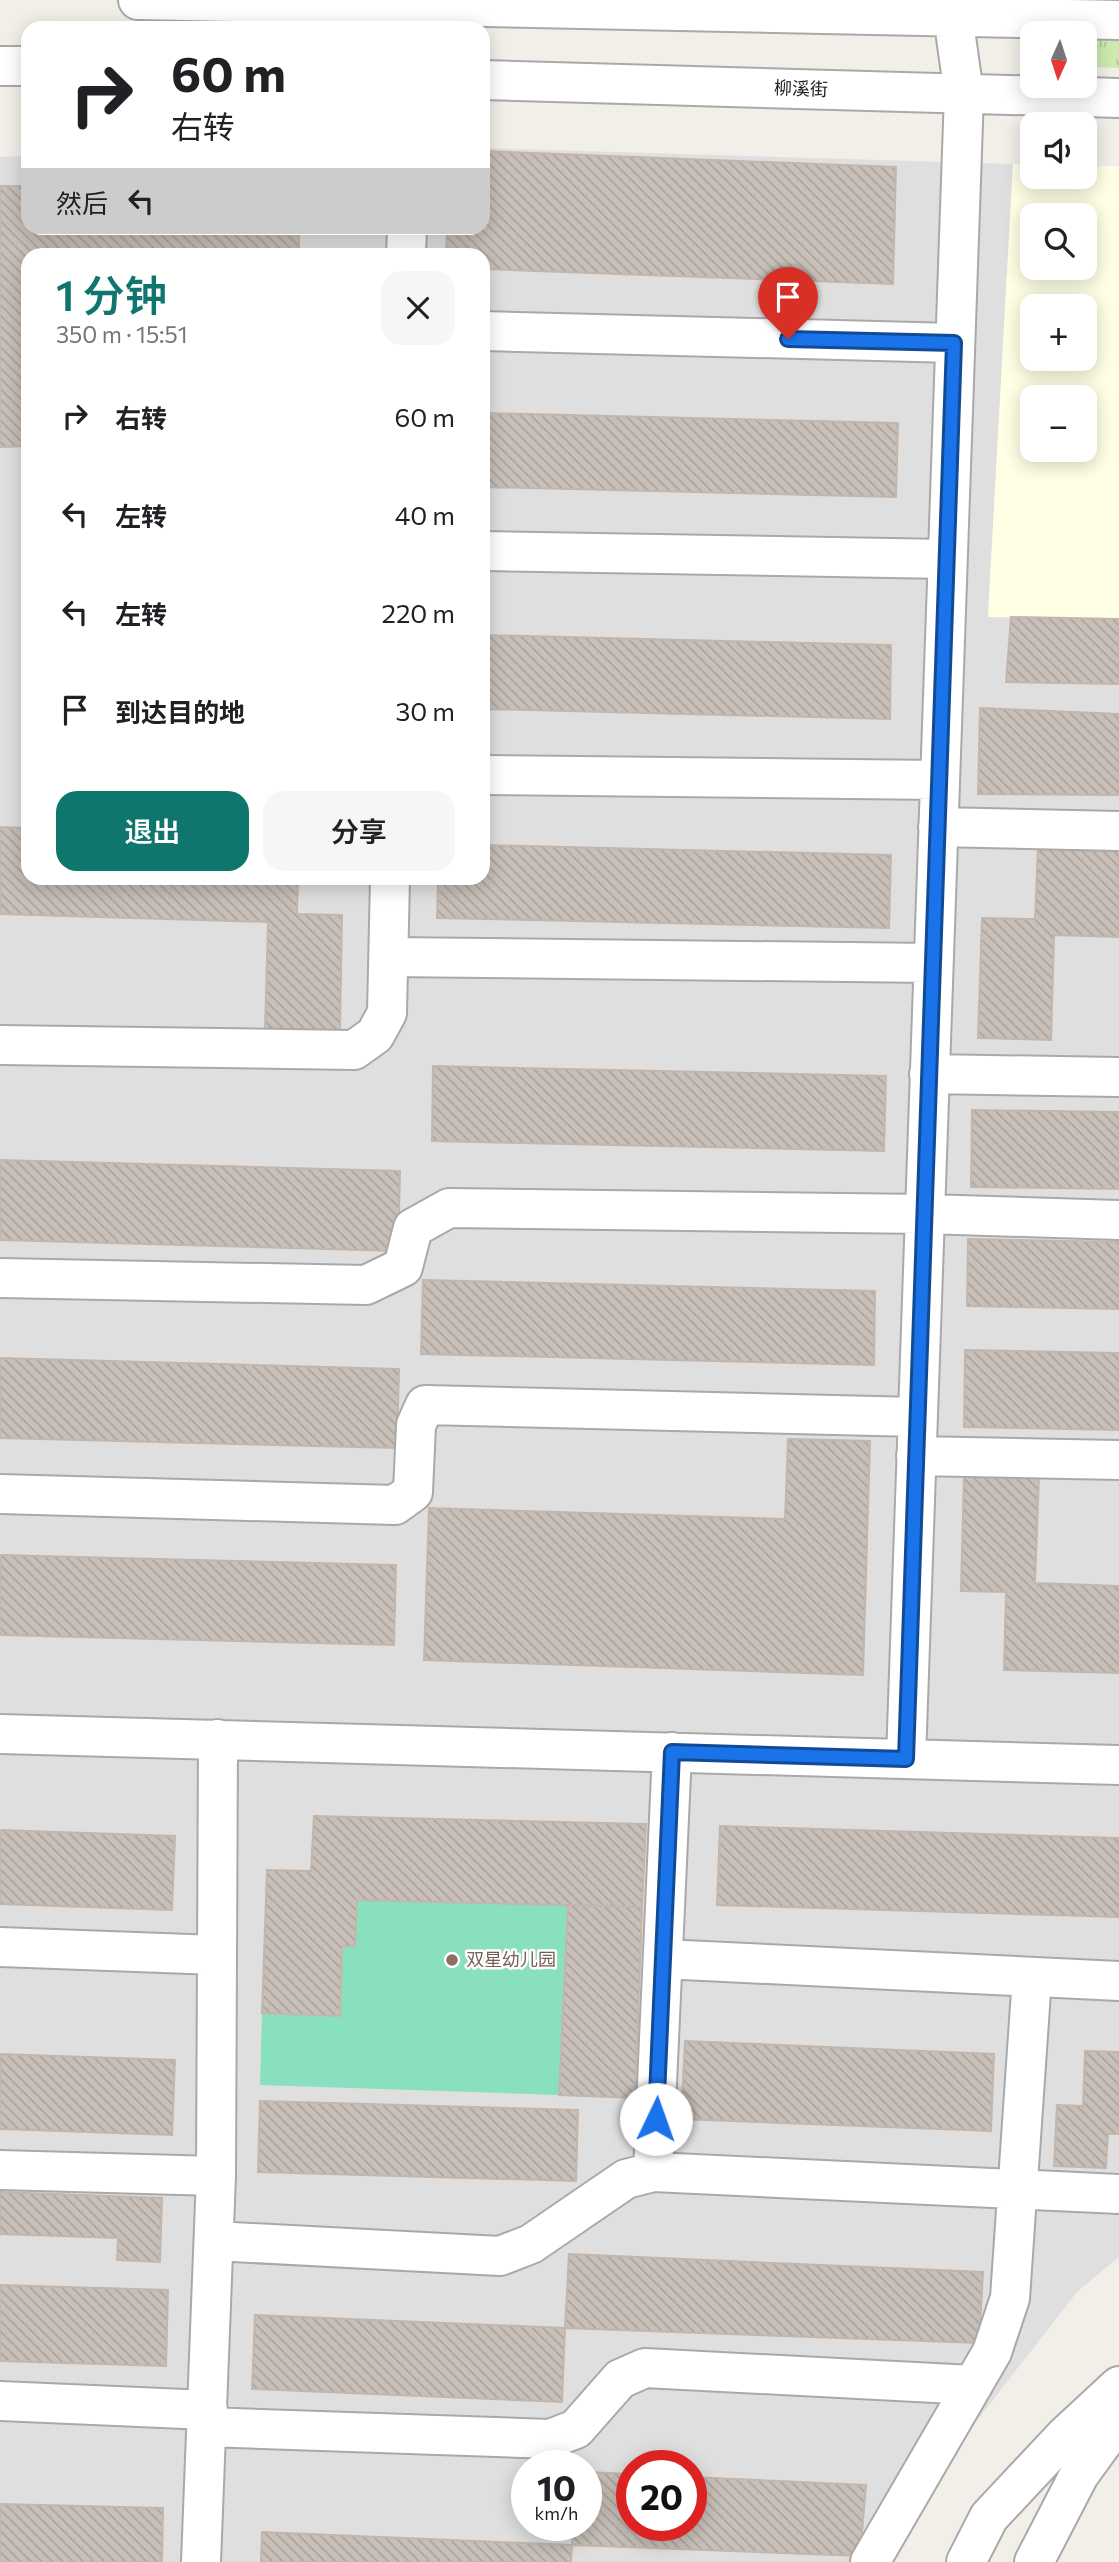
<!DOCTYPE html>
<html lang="zh">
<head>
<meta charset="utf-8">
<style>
	:root { --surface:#fff; --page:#f6f6f6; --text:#202124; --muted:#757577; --accent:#0f766e }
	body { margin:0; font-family:Commissioner,"Noto Sans SC",sans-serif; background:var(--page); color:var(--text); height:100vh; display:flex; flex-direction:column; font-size:26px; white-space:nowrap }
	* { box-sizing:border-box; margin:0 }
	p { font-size:23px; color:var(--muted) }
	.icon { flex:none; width:38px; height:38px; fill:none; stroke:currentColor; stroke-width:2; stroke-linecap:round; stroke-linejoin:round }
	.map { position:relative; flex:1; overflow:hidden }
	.side { position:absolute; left:21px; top:248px; width:469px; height:637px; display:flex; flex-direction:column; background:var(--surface); border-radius:21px; box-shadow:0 4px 18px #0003 }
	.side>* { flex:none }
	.guide { position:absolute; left:21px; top:21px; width:469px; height:214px; border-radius:21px; box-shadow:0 4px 18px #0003; background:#fff; color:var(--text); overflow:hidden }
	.needle { width:46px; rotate:183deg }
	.buttons { position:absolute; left:1020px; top:21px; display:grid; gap:14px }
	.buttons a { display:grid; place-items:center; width:77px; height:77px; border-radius:14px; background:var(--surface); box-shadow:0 4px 18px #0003; font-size:35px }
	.speed { position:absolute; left:511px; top:2450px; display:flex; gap:14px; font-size:35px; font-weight:700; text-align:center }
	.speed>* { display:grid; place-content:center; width:91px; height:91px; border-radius:50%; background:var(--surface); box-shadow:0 4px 18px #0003; line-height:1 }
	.speed small { font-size:18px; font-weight:400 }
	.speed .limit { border:10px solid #d22; background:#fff; color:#111 }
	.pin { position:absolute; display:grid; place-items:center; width:60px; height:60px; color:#fff; margin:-72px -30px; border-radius:50% 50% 50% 0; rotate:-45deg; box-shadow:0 0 7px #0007 }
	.pin .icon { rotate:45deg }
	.me { position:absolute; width:77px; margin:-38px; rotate:3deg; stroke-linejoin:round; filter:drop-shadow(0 0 5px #0008) }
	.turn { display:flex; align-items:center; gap:24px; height:147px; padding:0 35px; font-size:32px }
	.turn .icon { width:91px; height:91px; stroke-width:2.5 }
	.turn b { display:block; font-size:49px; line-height:60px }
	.then { display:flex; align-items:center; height:66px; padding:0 35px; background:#0003; gap:14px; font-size:26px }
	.round { display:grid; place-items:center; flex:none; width:74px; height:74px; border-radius:21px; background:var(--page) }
	.head { display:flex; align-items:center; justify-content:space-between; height:119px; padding:0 35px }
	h1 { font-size:42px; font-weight:600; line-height:52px; color:var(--accent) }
	.cta { display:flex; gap:14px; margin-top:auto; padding:14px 35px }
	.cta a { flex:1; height:80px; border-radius:21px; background:var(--accent); color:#fff; font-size:28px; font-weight:600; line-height:80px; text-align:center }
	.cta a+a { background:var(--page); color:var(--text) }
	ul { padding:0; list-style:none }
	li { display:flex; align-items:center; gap:21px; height:98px; padding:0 35px }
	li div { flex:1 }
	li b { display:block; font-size:26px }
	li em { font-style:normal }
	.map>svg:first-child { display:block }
	.residential { fill:#e0dfdf; fill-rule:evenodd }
	.education { fill:#ffffe5; fill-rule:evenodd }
	.grass { fill:url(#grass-tufts) }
	.pitch { fill:#88e0be }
	.building { fill:url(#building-back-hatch); stroke:#c4b6ab; stroke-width:2 }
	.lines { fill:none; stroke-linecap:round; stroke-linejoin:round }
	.minor-casing { stroke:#a9a9a9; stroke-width:42 }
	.minor { stroke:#fff; stroke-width:38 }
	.route-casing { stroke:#114b97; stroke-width:18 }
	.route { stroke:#1a73e8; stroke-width:12 }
	.education-dot { fill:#8d6e63; stroke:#fff; stroke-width:2.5 }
	.labels { text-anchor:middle; stroke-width:5; stroke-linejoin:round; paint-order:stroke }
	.street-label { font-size:18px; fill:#222; stroke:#fff }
	.education-label { font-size:18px; fill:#785e54; stroke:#fff; text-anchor:start }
</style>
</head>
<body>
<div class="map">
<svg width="1119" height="2562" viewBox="0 0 1119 2562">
	<defs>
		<pattern id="grass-tufts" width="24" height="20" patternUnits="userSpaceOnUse" patternTransform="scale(1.75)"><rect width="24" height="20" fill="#cdebb0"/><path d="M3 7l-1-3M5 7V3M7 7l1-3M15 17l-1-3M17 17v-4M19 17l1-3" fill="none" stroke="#b0c997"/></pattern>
		<pattern id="building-back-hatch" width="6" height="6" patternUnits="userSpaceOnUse" patternTransform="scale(1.75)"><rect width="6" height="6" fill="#c7bfb8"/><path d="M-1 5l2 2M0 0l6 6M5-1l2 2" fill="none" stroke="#aba49e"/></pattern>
	</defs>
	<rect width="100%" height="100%" fill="#f2efe9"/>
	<path class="residential" d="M483 148 1013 164 988 616 1119 619V2257L1077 2292 932 2478 888 2562H0V157L28 156V228H483ZM28 256H483V878H28ZM527 2466H586V2525H527ZM632 2466H691V2525H632Z"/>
	<path class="education" d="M1013 164H1032V177H1085V166H1119V619L988 617ZM1032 215H1085V268H1032ZM1032 306H1085V359H1032ZM1032 397H1085V450H1032Z"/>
	<path class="grass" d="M1085 33 1119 34V68L1085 67Z"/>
	<path class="pitch" d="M357 1900 568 1905 559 2095 260 2085 262 2013 340 2016 342 1946 355 1945Z"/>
	<path class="building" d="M483 151 896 167 893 284 483 269V256H446L447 228H483Z
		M0 186H28V228H299V256H28V446L0 447Z
		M483 413 898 423 896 497 483 487Z
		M1011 617 1119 619V684L1006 682Z
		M483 635 891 645 890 719 483 709Z
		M980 708 1119 714V795L978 794Z
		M0 827 28 828V878H298L297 914 342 915 340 1031 265 1030 268 922 0 914Z
		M483 845 891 855 889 928 437 918 438 878H483Z
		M1038 847 1119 849V937L1054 935 1051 1040 978 1038 982 918 1035 919Z
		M433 1066 886 1076 884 1151 432 1141Z
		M972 1110 1119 1112V1189L971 1187Z
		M0 1160 400 1171 398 1251 0 1240Z
		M968 1239 1119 1242V1309L967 1306Z
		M423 1280 875 1291 874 1365 421 1354Z
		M965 1350 1119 1353V1430L964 1427Z
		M0 1358 399 1369 397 1448 0 1438Z
		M788 1439 870 1441 863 1675 424 1660 429 1508 785 1519Z
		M964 1474 1039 1476 1035 1583 1119 1586V1673L1004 1670 1006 1592 961 1591Z
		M0 1555 396 1565 394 1645 0 1635Z
		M314 1816 646 1824 642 1907 357 1900 355 1946H342L340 2016 262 2013 267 1870 311 1871Z
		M720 1826 1119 1838V1917L717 1905Z
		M0 1830 175 1836 172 1910 0 1904Z
		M568 1905 642 1907 635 2098 559 2095Z
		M685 2041 994 2054 991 2131 681 2119Z
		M1085 2051 1119 2052V2134H1108L1106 2168 1054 2166 1057 2105 1083 2106Z
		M0 2054 175 2060 172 2135 0 2129Z
		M260 2101 578 2110 576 2181 258 2172Z
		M0 2192 162 2198 160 2262 117 2260 118 2238 0 2234Z
		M569 2254 983 2272 979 2343 565 2328Z
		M0 2285 168 2290 166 2366 0 2361Z
		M255 2315 565 2328 562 2402 252 2389Z
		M586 2472 632 2474V2525H691V2477L866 2485 860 2556 572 2545 573 2525H586Z
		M0 2504 163 2508 162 2562H0Z
		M262 2532 572 2545 571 2562H261Z"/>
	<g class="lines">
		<g class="minor-casing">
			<path id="minor" d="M138 0 1119 20
				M0 66H28
				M483 80 1119 98
				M406 256 407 228
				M483 331 954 343
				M483 551 947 559
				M483 775 939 780
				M938 827 1119 831
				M389 957 933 963
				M0 1045 354 1050 375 1035 387 1013 390 878
				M929 1074 1119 1077
				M0 1278 366 1285 403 1267 413 1228 449 1208 925 1214 1119 1220
				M916 1456 1119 1460
				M0 1494 395 1505 413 1492 416 1425 425 1405 917 1417
				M0 1734 1119 1765
				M906 1759 964 94 953 16V0
				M0 1947 217 1955
				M663 1959 1119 1981
				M0 2170 216 2176
				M653 2172 672 1752
				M214 2241 500 2256 531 2244 626 2179 653 2172 1119 2194
				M0 2401 208 2410
				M207 2427 550 2439 576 2429 620 2379 645 2368 973 2385
				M201 2562 216 2176 218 1739
				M870 2562 992 2352 1010 2298 1032 1977
				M966 2562 989 2517 1064 2437 1119 2386
				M1034 2562 1079 2475 1119 2420"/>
		</g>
		<use href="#minor" class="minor"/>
	</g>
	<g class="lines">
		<g class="route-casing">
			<path id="route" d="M656 2119 672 1752 906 1759 954 343 788 339"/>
		</g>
		<use href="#route" class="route"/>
	</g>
	<circle class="education-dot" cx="452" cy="1960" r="7"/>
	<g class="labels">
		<g class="street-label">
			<text transform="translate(801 89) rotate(2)" y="6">柳溪街</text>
		</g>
		<g class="education-label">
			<text x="466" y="1966">双星幼儿园</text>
		</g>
	</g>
</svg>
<div class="buttons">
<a><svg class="needle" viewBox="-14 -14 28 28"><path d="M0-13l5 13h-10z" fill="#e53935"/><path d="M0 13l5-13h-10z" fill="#757577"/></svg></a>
<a><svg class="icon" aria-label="sound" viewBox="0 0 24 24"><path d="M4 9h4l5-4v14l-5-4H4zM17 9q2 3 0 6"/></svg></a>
<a><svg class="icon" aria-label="search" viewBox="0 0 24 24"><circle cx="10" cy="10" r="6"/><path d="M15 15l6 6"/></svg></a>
<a>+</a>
<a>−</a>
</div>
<div class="speed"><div>10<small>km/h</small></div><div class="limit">20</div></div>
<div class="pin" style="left:788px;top:339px;background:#d93025"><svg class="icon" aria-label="arrive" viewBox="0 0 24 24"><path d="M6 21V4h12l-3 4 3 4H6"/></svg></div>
<svg class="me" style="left:656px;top:2119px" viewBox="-20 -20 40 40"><circle r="19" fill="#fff"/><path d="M0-13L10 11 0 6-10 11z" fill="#1a73e8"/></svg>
<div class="guide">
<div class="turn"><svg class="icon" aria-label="right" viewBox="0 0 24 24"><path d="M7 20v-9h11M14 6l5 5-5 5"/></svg><div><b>60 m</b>右转</div></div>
<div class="then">然后<svg class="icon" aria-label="left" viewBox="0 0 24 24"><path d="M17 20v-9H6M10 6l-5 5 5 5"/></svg></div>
</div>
<section class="side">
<div class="head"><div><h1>1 分钟</h1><p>350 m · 15:51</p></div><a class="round"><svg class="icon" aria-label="close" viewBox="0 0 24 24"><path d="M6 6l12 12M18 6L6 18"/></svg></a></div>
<ul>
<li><svg class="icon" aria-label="right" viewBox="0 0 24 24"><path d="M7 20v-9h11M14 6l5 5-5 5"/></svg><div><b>右转</b></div><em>60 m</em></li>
<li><svg class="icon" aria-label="left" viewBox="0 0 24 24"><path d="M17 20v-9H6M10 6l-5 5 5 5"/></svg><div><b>左转</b></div><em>40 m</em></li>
<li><svg class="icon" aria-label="left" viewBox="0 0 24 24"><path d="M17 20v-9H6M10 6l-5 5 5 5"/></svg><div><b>左转</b></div><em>220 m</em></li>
<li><svg class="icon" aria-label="arrive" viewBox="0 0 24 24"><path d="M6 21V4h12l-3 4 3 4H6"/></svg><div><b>到达目的地</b></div><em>30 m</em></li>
</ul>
<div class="cta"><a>退出</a><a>分享</a></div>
</section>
</div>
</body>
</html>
